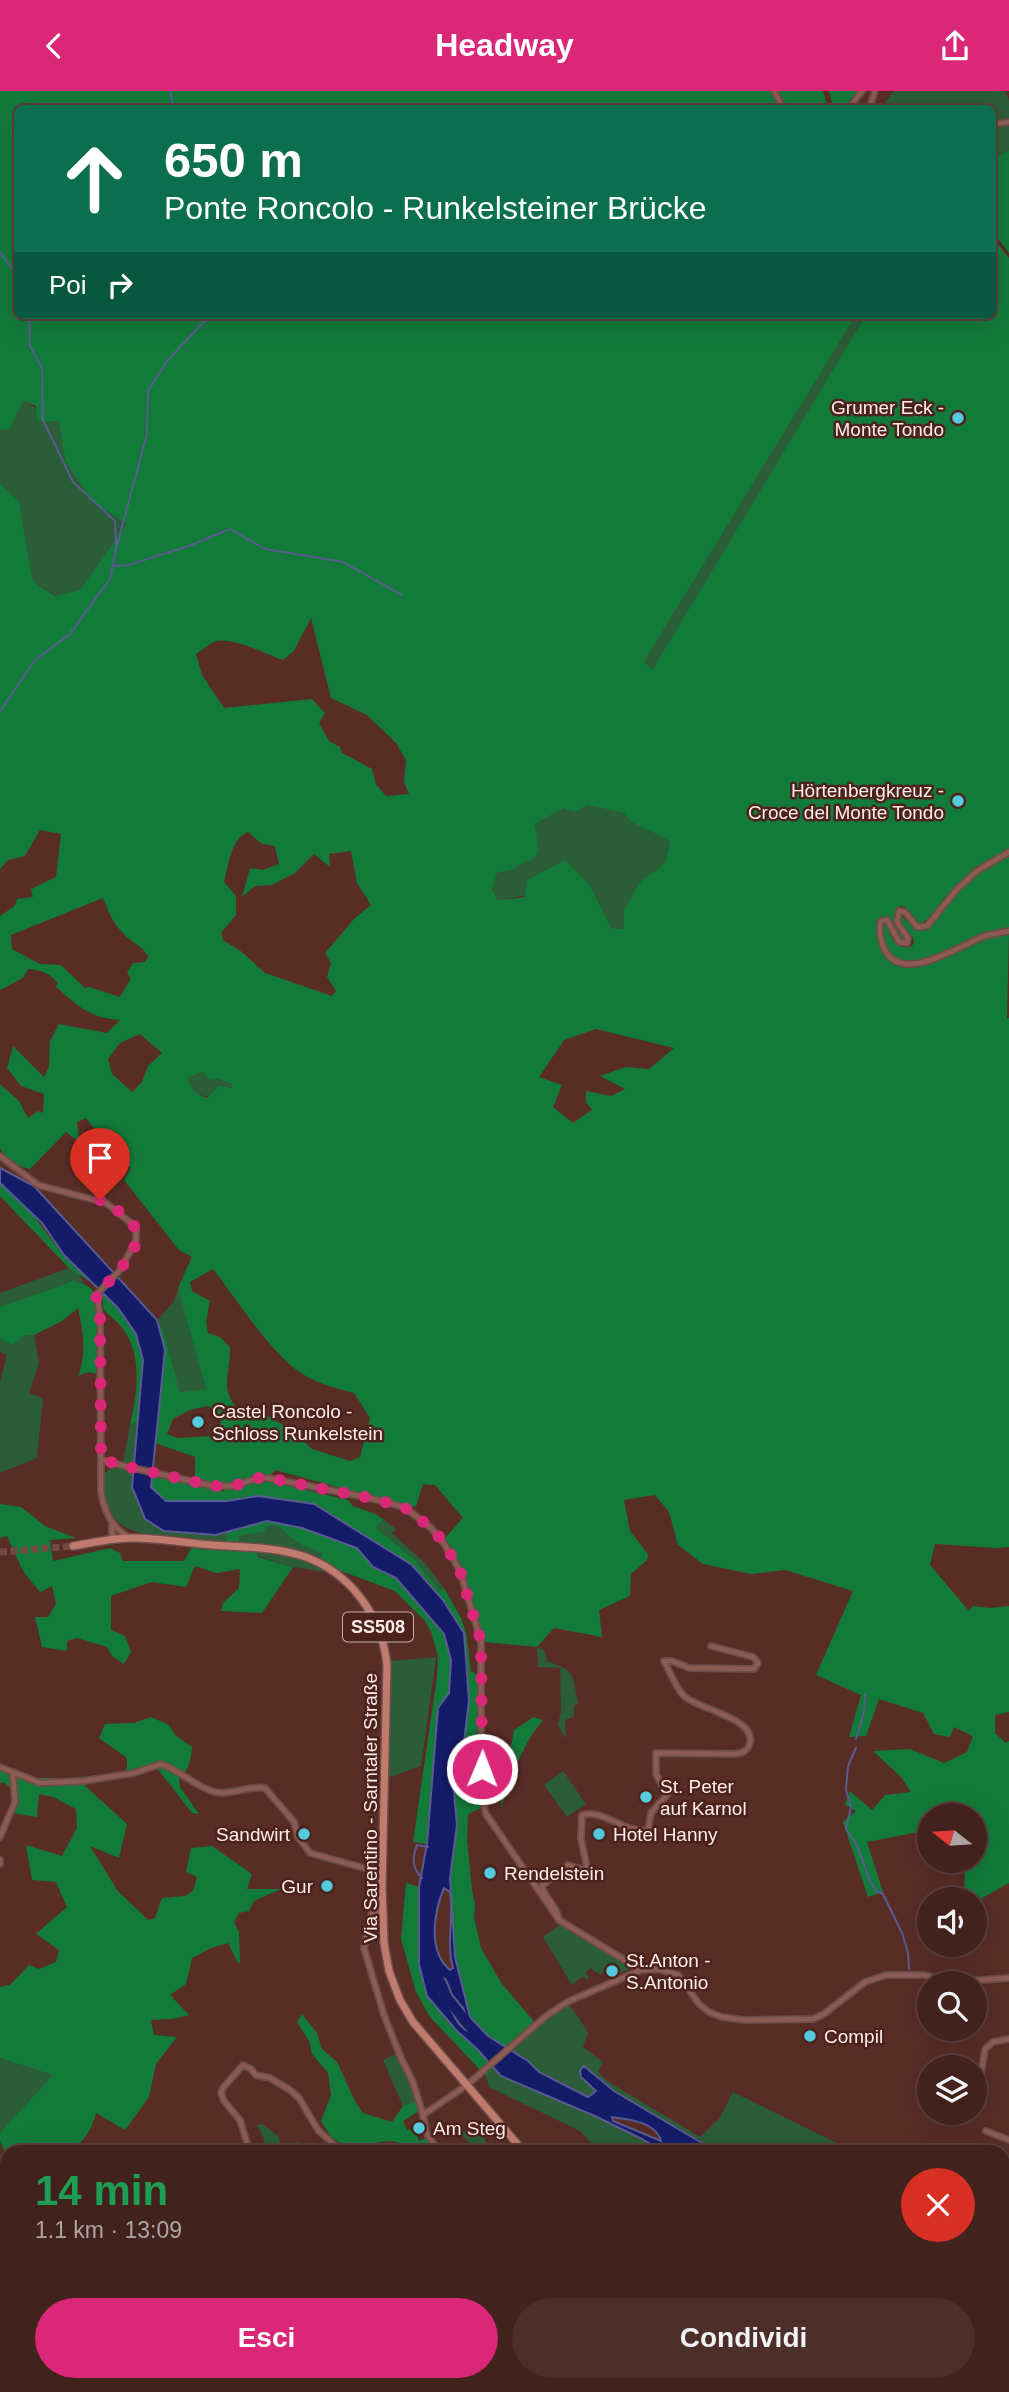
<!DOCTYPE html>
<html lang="it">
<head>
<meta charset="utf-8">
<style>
	:root { --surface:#42221c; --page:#4c2f29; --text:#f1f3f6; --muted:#aea4a3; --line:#5a3f3b; --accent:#db2777 }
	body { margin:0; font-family:Arial,sans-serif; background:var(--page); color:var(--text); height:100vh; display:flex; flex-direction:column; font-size:26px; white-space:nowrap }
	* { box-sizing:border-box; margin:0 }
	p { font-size:23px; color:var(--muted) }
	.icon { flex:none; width:38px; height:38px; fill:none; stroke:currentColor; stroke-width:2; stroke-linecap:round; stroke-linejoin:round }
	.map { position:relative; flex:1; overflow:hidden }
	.details { position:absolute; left:0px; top:2054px; width:1010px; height:247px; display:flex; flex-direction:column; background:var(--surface); border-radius:21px 21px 0 0; box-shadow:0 7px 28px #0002,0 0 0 2px var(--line) }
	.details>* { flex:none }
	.guide { position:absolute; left:14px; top:14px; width:982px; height:214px; border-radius:10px; box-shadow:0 7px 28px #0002,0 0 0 2px var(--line); background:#0b6e4f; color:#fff; overflow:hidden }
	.needle { width:46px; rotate:287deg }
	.controls { position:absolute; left:917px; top:1712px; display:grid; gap:14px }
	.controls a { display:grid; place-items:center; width:70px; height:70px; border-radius:50%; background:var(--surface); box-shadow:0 7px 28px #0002,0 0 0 2px var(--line); font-size:35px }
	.pin { position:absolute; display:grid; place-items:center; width:60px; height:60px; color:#fff; margin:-72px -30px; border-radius:50% 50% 50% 0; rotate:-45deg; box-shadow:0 0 7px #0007 }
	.pin .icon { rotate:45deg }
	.me { position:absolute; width:77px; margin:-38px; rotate:1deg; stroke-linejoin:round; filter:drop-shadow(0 0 5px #0008) }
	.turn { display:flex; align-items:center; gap:24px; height:147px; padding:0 35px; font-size:32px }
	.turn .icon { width:91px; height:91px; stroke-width:2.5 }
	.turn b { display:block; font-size:49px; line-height:60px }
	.then { display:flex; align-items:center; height:66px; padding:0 35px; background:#0003; gap:14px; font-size:26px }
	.round { display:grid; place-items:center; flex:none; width:74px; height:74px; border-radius:37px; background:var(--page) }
	.overview { display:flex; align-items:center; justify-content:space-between; height:119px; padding:0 35px }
	h1 { font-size:42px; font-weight:800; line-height:52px; color:#1e9e55 }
	.action { display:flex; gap:14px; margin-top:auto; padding:14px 35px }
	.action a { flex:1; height:80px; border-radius:42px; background:var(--accent); color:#fff; font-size:28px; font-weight:800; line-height:80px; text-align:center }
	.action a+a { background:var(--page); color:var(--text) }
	header { display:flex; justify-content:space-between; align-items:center; height:91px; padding:0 35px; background:var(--accent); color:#fff; font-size:32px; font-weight:800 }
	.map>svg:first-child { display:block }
	.green { fill:#2b5d38 }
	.forest { fill:#137b3a; fill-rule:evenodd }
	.water { fill:#141c6a; stroke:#5a5b90; stroke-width:2; fill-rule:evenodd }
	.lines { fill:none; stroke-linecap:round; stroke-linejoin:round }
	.stream { stroke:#5a5b90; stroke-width:2 }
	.river { stroke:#141c6a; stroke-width:10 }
	.primary-tunnel { stroke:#714a43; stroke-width:7; stroke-dasharray:7 3.5; stroke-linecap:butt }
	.minor-casing { stroke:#6e4c47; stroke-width:8 }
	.tertiary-casing { stroke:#6e4c47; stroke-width:10 }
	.secondary-casing { stroke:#6e4c47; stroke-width:10 }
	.primary-casing { stroke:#6e4c47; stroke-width:10 }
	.minor { stroke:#8c5c54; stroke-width:4.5 }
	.tertiary { stroke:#8c5c54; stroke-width:6 }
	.secondary { stroke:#8c5c54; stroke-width:6 }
	.primary { stroke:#c07b6f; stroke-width:7 }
	.route { stroke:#db2777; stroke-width:12; stroke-dasharray:0 21.6 }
	.poi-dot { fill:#54cadd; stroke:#4c221c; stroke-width:2.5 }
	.labels { text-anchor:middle; stroke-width:5; stroke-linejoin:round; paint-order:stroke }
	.shield { fill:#4c221c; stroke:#c9b0ac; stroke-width:2 }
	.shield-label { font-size:18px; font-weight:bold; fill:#ffedea }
	.poi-label { font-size:19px; fill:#ffedea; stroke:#4c221c; text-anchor:start }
	.street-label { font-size:19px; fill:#ffedea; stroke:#4c221c }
</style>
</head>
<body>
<header><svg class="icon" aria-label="back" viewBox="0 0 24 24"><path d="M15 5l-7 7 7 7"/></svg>Headway<svg class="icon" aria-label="share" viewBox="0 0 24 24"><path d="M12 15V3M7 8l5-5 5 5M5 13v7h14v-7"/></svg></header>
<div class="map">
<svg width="1009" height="2301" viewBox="0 0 1009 2301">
	<rect width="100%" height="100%" fill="#582d26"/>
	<path class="green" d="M894 0H1005L1009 9V59L992 69V18H880Z
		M856 224H866L654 578 644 571Z
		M23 310 60 330 65 370 128 433 80 499 56 505 33 490 19 410 0 393V339L10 338Z
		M587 714 625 722C637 740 653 738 670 751L665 772 641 790 625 838 611 837 590 794 498 809 492 799 497 782 514 778 539 758 535 733 564 717Z
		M204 981 210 989 218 988 232 993V997C212 1005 209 1011 190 997L188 987Z
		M69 1177 77 1181 84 1192 73 1190 0 1216V1202Z
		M179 1197 206 1298 180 1301 163 1238 157 1229 173 1212Z
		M26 1244H34L39 1272 29 1302 43 1307 37 1367 0 1382V1291L7 1264 0 1261V1248L13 1254Z
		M138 1330 132 1396 216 1444 227 1441 225 1455C215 1453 204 1450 193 1449 162 1444 115 1449 105 1409 103 1401 105 1390 105 1382L111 1377H122L130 1334Z
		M383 1428 396 1438 392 1442 425 1472 444 1497 440 1500 414 1468 376 1437Z
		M273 1433 284 1436 292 1448 323 1462 318 1472 326 1481 293 1476 258 1465 257 1458 238 1456 239 1445 266 1440 265 1436Z
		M537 1556 544 1559 547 1570C576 1581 572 1581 578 1612L574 1615V1626L565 1629 566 1648 558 1634 561 1620 560 1577 538 1576Z
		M436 1566 421 1675 387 1687 390 1570Z
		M563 1680 586 1713 567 1726 544 1694Z
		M561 1833 625 1871 631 1875 630 1878 616 1883 612 1876 605 1879 601 1884 590 1877 586 1882 589 1887 586 1889 583 1885 572 1894 543 1846Z
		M569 1913 588 1941 583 1956 603 1971 598 1981 607 1990 700 2046 719 2028 733 2001 855 2061H717L614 2000 585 1975 596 2000 588 2006 539 1981 528 1970 511 1959 549 1926Z
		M400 1961 422 2008 403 2015 383 1969Z
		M0 1967 54 1984 0 2042Z
		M495 1977 501 1985C556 2008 613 2029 663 2061H599L580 2040 489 1996 486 1985Z
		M475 2030C484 2041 484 2051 492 2061H463L470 2053 461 2043Z
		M263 2033 279 2046 281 2056 300 2050 302 2057 299 2061H266L261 2055 265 2050 257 2034Z
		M1003 2132 1009 2135V2187L1003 2183Z
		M1003 2204 1009 2208V2301H910L898 2294H1003Z
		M138 2294H190L187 2301H139Z"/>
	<path class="forest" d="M0 0H771L781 16 779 17 18 18V224H856L644 571 653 578 866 224H992V145L1009 167V758L974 777 944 807 930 827 920 833 905 816 900 815 896 818C892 829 898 839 906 846L905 848H902L895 843 887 826 880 827C872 844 884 866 899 875L930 873 985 847 1009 842 1007 927H1009V1456L996 1457 935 1453 930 1474 969 1520 973 1515 990 1517 1009 1515V1621L995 1624V1642L1006 1652 1009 1650V1792L975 1811V1808H964L965 1769H975V1724H929V1739L867 1751 883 1801 868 1806 843 1731 856 1720 845 1713 850 1700 872 1719 885 1704 911 1701 901 1686 873 1660 910 1658 944 1672 967 1661 973 1645 954 1636 950 1646 934 1643 923 1622 879 1608 866 1645 849 1646 861 1604 816 1584 853 1500 785 1479 751 1483 703 1473 678 1454 669 1421 655 1404 624 1409 630 1440 648 1463 647 1469 631 1483 630 1505 599 1519 602 1546 554 1537 537 1556 484 1551 461 1480 443 1449 463 1427 435 1394 423 1393 416 1415 411 1416 275 1379 271 1384 255 1385 232 1394H221L195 1389V1366L155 1352 165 1258 156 1228 163 1238 180 1301 206 1298 178 1197 192 1166 179 1159 124 1089 131 1077 105 1052 86 1027 77 1031 80 1052 66 1041 30 1078C15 1074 7 1070 0 1057V993L19 1010 28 1027 38 1020 43 1022 44 1003 21 995 7 977 13 955 44 986 49 976 50 950 59 933 107 942 120 929C89 927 77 914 55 895L58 893C52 882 39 879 28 878L23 887 0 899V825L15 815 17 808 33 806 31 798 56 786 61 743 40 739 25 765 8 769 0 778V393L19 410 33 490 55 505 80 499 127 433 92 410 65 370 59 330H37L36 315 23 310 10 338 0 339ZM311 527 331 607 367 624 396 652 406 669 404 691 409 703 386 705 376 693 372 678 342 662 340 656 329 650 319 632 325 622 312 608 224 617 202 584 196 563C202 559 210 552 216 550 234 546 265 563 283 569L294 560ZM587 714 624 722C637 740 653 738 670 751L665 772 641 790 624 819V838L611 837 590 794 565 769 527 789 525 806 498 809 492 799 497 782 514 778 524 771 534 768 539 758 535 733 564 717 575 721ZM248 741 262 753 275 755 279 773 263 779 250 777 242 806 255 795 272 794 295 782 314 763 330 776 329 763 351 760 357 792 371 814 355 827 325 862 331 872 327 886 336 900 332 905 265 882 242 861 223 849 221 842 236 824V805L224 791C228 776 231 747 248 741ZM103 807C109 821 112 831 123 842 130 851 144 855 148 866L145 871 133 872 127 882 131 887 120 906 89 896 85 897 61 874 40 873 12 858 11 844ZM596 938 674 957 649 978 626 976 600 985 625 998 611 1005 586 1000V1011L592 1019 573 1032 553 1016 562 994 539 986 564 949ZM140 943 162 962 148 975 142 991 132 1001 112 983 108 968 120 952ZM203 981 210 989 218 988 232 993V997L219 995 207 1007C196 1003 190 998 188 987ZM213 1178C235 1206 270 1261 298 1280 315 1292 335 1297 354 1302L370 1327 360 1366 350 1370 312 1358 287 1337 259 1319 245 1326C217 1298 230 1290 230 1256L220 1246 208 1242 206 1231 210 1210 192 1200 190 1191ZM208 1315 217 1320 221 1331 215 1345 177 1347 167 1343 173 1328 190 1319Z
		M776 0H823L827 14 815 17H787Z
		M829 0H858C854 11 844 16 833 16Z
		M1009 59V162L992 140V69Z
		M1009 765V837C1000 839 991 840 982 843 959 853 909 888 889 860 883 853 881 844 883 835L885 833 887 835C891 847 896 859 911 856L914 852 913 847 904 839 899 830 901 825 917 839C935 836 949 809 962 797 976 784 991 773 1009 765Z
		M0 1092C28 1109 43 1141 64 1164 93 1196 141 1223 143 1271 144 1290 140 1311 138 1330L130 1334C137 1303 143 1265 123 1238 118 1231 110 1225 104 1219L101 1198 69 1177 0 1105Z
		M73 1190C89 1193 95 1198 99 1214L100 1283 88 1281 78 1285C87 1262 83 1241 78 1217L62 1230 34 1244H26L13 1254 0 1248V1216Z
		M152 1385 223 1400 261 1390 272 1391 348 1409 353 1415 375 1423 383 1428 376 1437 414 1468 440 1500 444 1497 461 1527 466 1541 471 1580 482 1587 483 1716 468 1723 467 1749 472 1799 475 1813 474 1827 481 1857 502 1893 532 1928 537 1937 511 1959 488 1945 470 1926 455 1866 450 1787 457 1734 453 1690 463 1659 469 1609 464 1542 443 1509 412 1474 314 1413 258 1405 227 1410H166L151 1396Z
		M0 1413 21 1416 45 1435 76 1447 50 1449 53 1470 110 1457 120 1462 123 1470H184L193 1454 257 1461 258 1466 293 1476 262 1522 221 1520 223 1512 239 1497 240 1478 216 1482 195 1475 186 1496 151 1491 111 1505V1539L125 1545 131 1561 124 1573 112 1565 107 1556 77 1547 67 1550V1560L42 1556 35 1526H48L56 1513 52 1495 40 1501 23 1480 7 1445 0 1447Z
		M267 1430 302 1437 357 1457 373 1476 396 1487 444 1543 451 1569 449 1602 438 1617 427 1753 413 1751 437 1586 438 1565 431 1541 425 1530 395 1500 341 1480 320 1468 322 1462C313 1458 303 1455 294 1449 283 1442 282 1430 265 1436L266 1440 239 1445 238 1456 225 1455 227 1441Z
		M151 1626 169 1634 175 1644 192 1656C191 1669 189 1679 179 1688L180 1696 199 1723 192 1722 157 1677 135 1685 82 1692 127 1733 119 1767 90 1755 117 1799 148 1829 155 1827 162 1807 185 1805 193 1800 197 1786 186 1781 191 1757 212 1755 252 1783 247 1798H281L254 1810 249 1820 239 1822 234 1831 239 1841 240 1872H238L228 1852 211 1857 192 1867 186 1893 170 1904 189 1924 172 1928 151 1929 154 1944 177 1946 156 1973 149 2006 125 2039 96 2022C83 2072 49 2061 7 2062V2067L0 2050V2042L53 1984 0 1967V1896L10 1894 29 1874 39 1878 56 1871 59 1859 36 1843 67 1816 56 1791 32 1789 26 1754 62 1765 77 1737 76 1718 53 1706 39 1703 37 1726 12 1722 14 1701 4 1691 0 1692V1672L33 1687H70L122 1682 127 1677V1667L99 1647 105 1633 134 1632Z
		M534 1626 543 1629C521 1655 511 1687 500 1720L514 1639Z
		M406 1792 419 1796V1871L427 1905 495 1977 486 1985 430 1926 416 1901 401 1848Z
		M302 1923 317 1942 322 1958 337 1971 356 2012 363 2022 392 2031 403 2015 422 2008 424 2017 403 2030 407 2039 415 2038 419 2050 426 2047 437 2061H416L415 2058C389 2045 379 2050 354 2060L331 2046 321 2030 331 2004 328 1982 312 1963 309 1950 297 1931Z
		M0 2076H7V2275L0 2270Z
		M299 2294H528L530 2301H294Z"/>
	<path class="water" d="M0 1077 34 1095 157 1229 165 1259 151 1396 166 1410H227L258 1405 314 1413 412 1474 443 1509 464 1542 469 1609 463 1659 453 1690 457 1734 450 1787 455 1866 470 1926 488 1945 528 1970 539 1981 588 2006 596 2000 581 1986 580 1979 584 1975 614 2000 717 2061H663L642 2048 597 2026 501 1985 477 1958 456 1939 427 1905 419 1873V1796L427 1753 438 1617 449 1602 451 1569 444 1543 396 1487 373 1476 357 1457 302 1437 267 1430 216 1444 164 1440 145 1428 132 1396 143 1269 136 1243 118 1217 64 1164 42 1132 0 1092ZM444 1797 450 1801C454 1826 446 1853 453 1877L450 1879C427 1860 434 1821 444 1797ZM442 1886 446 1889 452 1904 463 1917 473 1943C459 1937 457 1930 450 1917 444 1906 439 1906 438 1891ZM612 2026C628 2028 656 2031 661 2050L613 2030Z"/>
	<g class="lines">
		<path class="stream" d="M170 0 174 18
			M0 161 18 185
			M29 224 30 255 42 277 43 329 73 391 115 430 116 454
			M113 475 129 474 191 454 230 438 265 458 343 471 402 504
			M0 620 35 569 69 544 110 488 116 458 147 343 148 300 167 270 210 224
			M856 1648 864 1621 865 1604
			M856 1657 848 1675 846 1699 851 1716 846 1738 857 1754 869 1788 876 1800 883 1803 902 1842 908 1861 909 1878
			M422 1787C412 1778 412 1766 417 1754L428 1756
			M433 2301 439 2294"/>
		<path class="river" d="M434 1878 447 1907 479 1947"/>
		<path class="primary-tunnel" d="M0 1461 73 1455"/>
		<g class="minor-casing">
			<path id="minor" d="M774 0 784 18
				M825 18H827
				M844 18 849 17 862 0
				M869 18 875 0
				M992 33 1009 31
				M1009 761 977 780 957 798 927 835 917 836 905 821 899 820 897 831 908 847 907 852 899 851 887 829 881 830C879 838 880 848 884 857 900 895 959 855 982 846 991 843 1000 842 1009 840
				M0 1065 38 1094 106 1112 131 1132 136 1139V1149L121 1178 97 1203 100 1227 101 1400C104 1420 111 1435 129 1447
				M101 1368 124 1375 213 1395H233L258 1387H268L365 1406 404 1416 430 1436 444 1452 460 1480 481 1550V1703L486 1723 559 1829 641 1879
				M112 1432V1443L117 1449
				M664 1570H672L689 1577 754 1578 758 1572 753 1566 711 1555
				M0 1676 40 1692 83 1690 134 1682 161 1673C180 1679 195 1696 215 1701 232 1705 248 1694 265 1697L294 1731 298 1746 310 1762 382 1782
				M0 1746 15 1711 13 1683
				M0 1769V1773
				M383 1819 372 1822 364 1857 384 1924 401 1967 413 1991 423 2024
				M559 1828C557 1815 545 1808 542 1795L568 1774 583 1779 587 1776 581 1748 582 1724C605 1718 622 1742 648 1739L651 1722 667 1704 656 1683V1662L735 1663C741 1662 746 1661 749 1655 761 1627 695 1618 683 1604 675 1595 670 1581 664 1570
				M979 1996 985 1958 993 1951 1009 1948
				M986 2040 1009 2049
				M250 2062 240 2029 224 2010 221 2002 223 1997 243 1974 251 1978 256 1984 270 1987 290 1999 299 2007 318 2039 331 2051 346 2062
				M440 2062 427 2043 423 2024 467 1994 546 1925 567 1911 641 1879 658 1878 678 1884 699 1913 709 1921 722 1926 744 1929 813 1928 824 1923 865 1891 886 1884H924L951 1891 1009 1887
				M228 2294 229 2301
				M200 2301 203 2294
				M297 2301 302 2294
				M331 2301 335 2294
				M352 2301 358 2294"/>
		</g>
		<g class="tertiary-casing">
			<path id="tertiary" d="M722 2294 723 2301
				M731 2301 734 2294"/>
		</g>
		<g class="secondary-casing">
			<path id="secondary" d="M509 2301 523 2294"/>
		</g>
		<g class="primary-casing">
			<path id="primary" d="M73 1455C92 1452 112 1447 132 1447 159 1447 186 1452 212 1454 242 1456 274 1456 303 1465 350 1481 382 1525 387 1574L382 1794 384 1852 389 1880 400 1909 413 1931 525 2062
				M750 2294 777 2301"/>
		</g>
		<use href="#minor" class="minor"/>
		<use href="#tertiary" class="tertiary"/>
		<use href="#secondary" class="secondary"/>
		<use href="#primary" class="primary"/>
	</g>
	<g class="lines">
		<path class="route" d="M100 1109C111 1114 136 1130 137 1143 139 1162 109 1191 96 1203L100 1227 101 1368 124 1375 213 1395H233L258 1387H268L365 1406 404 1416 430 1436 444 1451 460 1480 481 1550 482 1678"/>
	</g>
	<g class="poi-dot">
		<circle cx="958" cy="327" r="7"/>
		<circle cx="958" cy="710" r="7"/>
		<circle cx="198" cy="1331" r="7"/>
		<circle cx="646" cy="1706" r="7"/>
		<circle cx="304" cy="1743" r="7"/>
		<circle cx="599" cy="1743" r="7"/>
		<circle cx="490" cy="1782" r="7"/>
		<circle cx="327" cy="1795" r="7"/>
		<circle cx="612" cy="1880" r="7"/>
		<circle cx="810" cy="1945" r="7"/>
		<circle cx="419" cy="2037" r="7"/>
	</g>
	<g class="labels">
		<rect class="shield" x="343" y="1521.5" width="70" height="29" rx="5"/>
		<g class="shield-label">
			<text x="378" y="1542">SS508</text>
		</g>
		<g class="poi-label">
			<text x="944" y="323" text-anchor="end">Grumer Eck -<tspan x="944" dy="22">Monte Tondo</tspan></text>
			<text x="944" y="706" text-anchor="end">Hörtenbergkreuz -<tspan x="944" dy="22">Croce del Monte Tondo</tspan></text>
			<text x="212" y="1327">Castel Roncolo -<tspan x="212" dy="22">Schloss Runkelstein</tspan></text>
			<text x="660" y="1702">St. Peter<tspan x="660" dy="22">auf Karnol</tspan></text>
			<text x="290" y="1750" text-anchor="end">Sandwirt</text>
			<text x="613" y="1750">Hotel Hanny</text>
			<text x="504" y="1789">Rendelstein</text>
			<text x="313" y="1802" text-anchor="end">Gur</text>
			<text x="626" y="1876">St.Anton -<tspan x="626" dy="22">S.Antonio</tspan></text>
			<text x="824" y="1952">Compil</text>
			<text x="433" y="2044">Am Steg</text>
		</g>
		<g class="street-label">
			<text transform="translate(370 1717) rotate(-90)" y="7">Via Sarentino - Sarntaler Straße</text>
		</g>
	</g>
</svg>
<div class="controls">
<a><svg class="needle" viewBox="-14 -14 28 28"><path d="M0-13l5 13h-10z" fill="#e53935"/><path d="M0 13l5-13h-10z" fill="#aea4a3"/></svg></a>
<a><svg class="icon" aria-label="sound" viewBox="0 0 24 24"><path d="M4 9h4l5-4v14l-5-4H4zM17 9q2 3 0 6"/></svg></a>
<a><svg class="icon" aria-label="search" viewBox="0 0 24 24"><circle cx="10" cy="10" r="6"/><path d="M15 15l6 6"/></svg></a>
<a><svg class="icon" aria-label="layers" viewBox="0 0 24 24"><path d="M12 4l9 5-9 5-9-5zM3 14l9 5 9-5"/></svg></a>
</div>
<div class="pin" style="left:100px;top:1109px;background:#d93025"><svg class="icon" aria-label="arrive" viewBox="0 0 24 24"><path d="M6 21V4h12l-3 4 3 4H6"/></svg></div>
<svg class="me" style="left:482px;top:1678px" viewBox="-20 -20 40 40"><circle r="17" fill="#db2777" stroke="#fff" stroke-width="3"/><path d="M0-11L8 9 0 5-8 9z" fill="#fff"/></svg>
<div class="guide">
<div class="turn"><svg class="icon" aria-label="ahead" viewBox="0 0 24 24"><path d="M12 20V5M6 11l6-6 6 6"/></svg><div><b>650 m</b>Ponte Roncolo - Runkelsteiner Brücke</div></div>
<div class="then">Poi<svg class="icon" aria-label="right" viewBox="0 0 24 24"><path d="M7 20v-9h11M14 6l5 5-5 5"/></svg></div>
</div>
<section class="details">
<div class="overview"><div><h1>14 min</h1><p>1.1 km · 13:09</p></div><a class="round" style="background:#d93025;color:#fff"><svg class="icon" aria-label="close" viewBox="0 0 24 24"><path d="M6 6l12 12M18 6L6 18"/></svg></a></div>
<div class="action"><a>Esci</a><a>Condividi</a></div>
</section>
</div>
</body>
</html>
